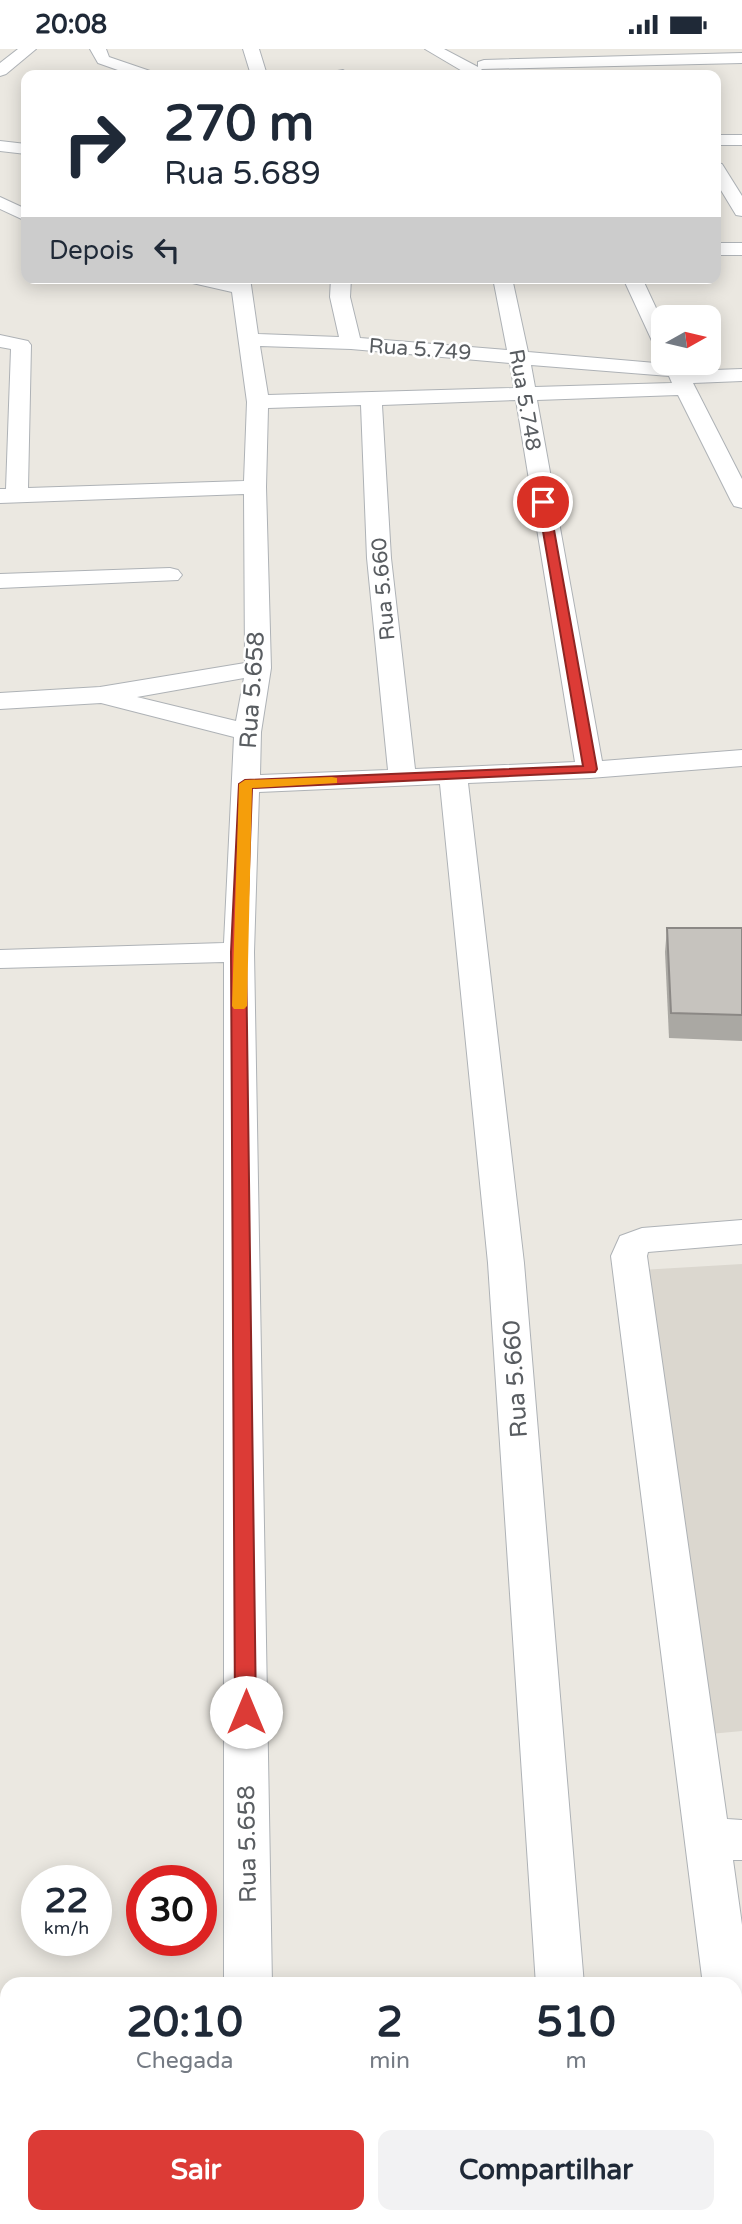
<!DOCTYPE html>
<html lang="pt">
<head>
<meta charset="utf-8">
<style>
	:root { --surface:#fff; --page:#f2f2f3; --text:#1f2937; --muted:#747a83; --accent:#dc3b36 }
	body { margin:0; font-family:"Varela Round",sans-serif; background:var(--page); color:var(--text); height:100vh; display:flex; flex-direction:column; font-size:26px; white-space:nowrap }
	* { box-sizing:border-box; margin:0 }
	p { font-size:23px; color:var(--muted) }
	.icon { flex:none; width:38px; height:38px; fill:none; stroke:currentColor; stroke-width:2; stroke-linecap:round; stroke-linejoin:round }
	.map { position:relative; flex:1; overflow:hidden }
	.panel { position:absolute; left:0px; top:1928px; width:742px; height:247px; display:flex; flex-direction:column; background:var(--surface); border-radius:21px 21px 0 0; box-shadow:0 4px 18px #0003 }
	.panel>* { flex:none }
	.hud { position:absolute; left:21px; top:21px; width:700px; height:214px; border-radius:14px; box-shadow:0 4px 18px #0003; background:#fff; color:var(--text); overflow:hidden }
	.needle { width:46px; rotate:82deg }
	.controls { position:absolute; left:651px; top:256px; display:grid; gap:14px }
	.controls a { display:grid; place-items:center; width:70px; height:70px; border-radius:14px; background:var(--surface); box-shadow:0 4px 18px #0003; font-size:35px }
	.speed { position:absolute; left:21px; top:1816px; display:flex; gap:14px; font-size:35px; font-weight:700; text-align:center }
	.speed>* { display:grid; place-content:center; width:91px; height:91px; border-radius:50%; background:var(--surface); box-shadow:0 4px 18px #0003; line-height:1 }
	.speed small { font-size:18px; font-weight:400 }
	.speed .limit { border:10px solid #d22; background:#fff; color:#111 }
	.pin { position:absolute; display:grid; place-items:center; width:60px; height:60px; color:#fff; margin:-30px; border:4px solid #fff; border-radius:50%; box-shadow:0 2px 7px #0007 }
	.me { position:absolute; width:77px; margin:-38px; rotate:0deg; stroke-linejoin:round; filter:drop-shadow(0 0 5px #0008) }
	.turn { display:flex; align-items:center; gap:24px; height:147px; padding:0 28px; font-size:32px }
	.turn .icon { width:91px; height:91px; stroke-width:2.5 }
	.turn b { display:block; font-size:49px; line-height:60px }
	.then { display:flex; align-items:center; height:66px; padding:0 28px; background:#0003; gap:14px; font-size:26px }
	.eta { display:flex; justify-content:space-evenly; align-items:center; height:119px; text-align:center }
	.eta b { font-size:42px; font-weight:700; line-height:49px }
	.primary-button { display:flex; gap:14px; margin-top:auto; padding:14px 28px }
	.primary-button a { flex:1; height:80px; border-radius:14px; background:var(--accent); color:#fff; font-size:28px; font-weight:700; line-height:80px; text-align:center }
	.primary-button a+a { background:var(--page); color:var(--text) }
	.status { display:flex; justify-content:space-between; align-items:center; height:49px; padding:0 35px; background:var(--surface); direction:ltr }
	.status svg { height:19px; fill:currentColor }
	.map>svg:first-child { display:block }
	.education { fill:#dbd7cf }
	.lines { fill:none; stroke-linecap:round; stroke-linejoin:round }
	.minor-casing { stroke:#aeb2b6; stroke-width:2 }
	.minor { fill:#fff; fill-rule:evenodd }
	.wall { fill:#aaa8a3 }
	.building { fill:#c6c3be; stroke:#8b8885; stroke-width:2 }
	.route { fill:#dc3b36; stroke:#8f2623; stroke-width:2 }
	.slow { fill:#f59e0b }
	.labels { text-anchor:middle; stroke-width:5; stroke-linejoin:round; paint-order:stroke }
	.far-street-label { font-size:21px; fill:#595d61; stroke:#fff }
	.street-label { font-size:24px; fill:#595d61; stroke:#fff }
</style>
</head>
<body>
<div class="status"><b>20:08</b><svg viewBox="0 0 49 12"><path d="M0 12V9h3v3zM5 12V6h3v6zM10 12V3h3v9zM15 12V0h3v12zM26 1h20v11H26zM47 4h2v5h-2z"/></svg></div>
<div class="map">
<svg width="742" height="2175" viewBox="0 0 742 2175">
	<rect width="100%" height="100%" fill="#ebe8e1"/>
	<path class="education" d="M742 1215V1682L710 1685 641 1221Z"/>
	<g class="lines">
		<g class="minor-casing">
			<path id="minor" d="M18 0H36L6 25 0 27V14Z
				M90 0H106L109 8 153 23 155 26H132L98 14Z
				M243 0H259L267 26H251Z
				M425 0H444L478 18V13L484 11 742 4V14L481 20 485 24 483 26H469Z
				M343 21 351 26H330L332 23Z
				M716 86H742V96H716Z
				M0 92 26 95V105L0 102Z
				M716 114 722 115 742 147V167L736 166 716 133Z
				M0 148 26 160V172L0 160Z
				M716 194H742V206H716Z
				M186 229 231 231 230 229H250L258 285 339 288 330 248 331 229H351L350 248 360 289 507 301 493 229H512L528 303 667 315H682L687 322 742 320V332L693 334 742 430V459L734 457 731 452 678 346 537 351 602 712 742 701V717L590 729 468 734 524 1214 584 1936H536L488 1214 440 735 259 743 254 903 272 1936H224V913L0 919V901L224 894 234 688 101 654 0 660V644L100 638 245 614 244 445 0 454V440H6L11 300 0 298V286L28 292 31 296 28 439 244 432 247 353 232 243 188 233ZM260 297 351 300 510 314 514 339 268 346ZM531 316 669 327 672 334 535 338ZM516 351 575 713 415 720 391 509 382 356ZM361 356 367 509 388 721 260 726 261 683 271 619 266 438 268 359ZM244 629 236 672 137 648Z
				M623 229H642L663 274V300L656 298 653 294Z
				M170 519 178 521 182 526 178 531 0 539V525Z
				M742 1171V1195L648 1203 647 1207 727 1770 742 1771V1811H733L742 1876V1953L735 1955V1936H703L611 1207 620 1187 642 1179Z
				M0 1964 7 1966V2012L0 2010Z
				M735 1976 742 1978V2076L735 2073Z
				M735 2092 742 2093V2143L735 2142Z
				M91 2168H143V2175H91Z
				M496 2168H548L549 2175H497Z"/>
		</g>
		<use href="#minor" class="minor"/>
	</g>
	<path class="wall" d="M667 879H742V992L669 989 665 903Z"/>
	<path class="building" d="M667 879H742V966L671 964Z"/>
	<path class="route" d="M543 450 549 453 597 720 595 723 252 739 246 903 256 1663 253 1669 246 1672 238 1669 235 1663 231 903 239 735 245 731 583 717 538 453Z"/>
	<path class="slow" d="M332 728 337 729V734L252 739 247 957 244 960H234L232 957 239 735 245 731Z"/>
	<g class="labels">
		<g class="far-street-label">
			<text transform="translate(420 300) rotate(4)" y="7">Rua 5.749</text>
			<text transform="translate(525 351) rotate(80)" y="7">Rua 5.748</text>
			<text transform="translate(383 540) rotate(-95)" y="7">Rua 5.660</text>
		</g>
		<g class="street-label">
			<text transform="translate(252 641) rotate(-86)" y="8">Rua 5.658</text>
			<text transform="translate(515 1330) rotate(-94)" y="8">Rua 5.660</text>
			<text transform="translate(247 1795) rotate(-91)" y="8">Rua 5.658</text>
		</g>
	</g>
</svg>
<div class="controls">
<a><svg class="needle" viewBox="-14 -14 28 28"><path d="M0-13l5 13h-10z" fill="#e53935"/><path d="M0 13l5-13h-10z" fill="#747a83"/></svg></a>
</div>
<div class="speed"><div>22<small>km/h</small></div><div class="limit">30</div></div>
<div class="pin" style="left:543px;top:453px;background:#d93025"><svg class="icon" aria-label="arrive" viewBox="0 0 24 24"><path d="M6 21V4h12l-3 4 3 4H6"/></svg></div>
<svg class="me" style="left:246px;top:1663px" viewBox="-20 -20 40 40"><circle r="19" fill="#fff"/><path d="M0-13L10 11 0 6-10 11z" fill="#dc3b36"/></svg>
<div class="hud">
<div class="turn"><svg class="icon" aria-label="right" viewBox="0 0 24 24"><path d="M7 20v-9h11M14 6l5 5-5 5"/></svg><div><b>270 m</b>Rua 5.689</div></div>
<div class="then">Depois<svg class="icon" aria-label="left" viewBox="0 0 24 24"><path d="M17 20v-9H6M10 6l-5 5 5 5"/></svg></div>
</div>
<section class="panel">
<div class="eta">
<div><b>20:10</b><p>Chegada</p></div>
<div><b>2</b><p>min</p></div>
<div><b>510</b><p>m</p></div>
</div>
<div class="primary-button"><a>Sair</a><a>Compartilhar</a></div>
</section>
</div>
</body>
</html>
